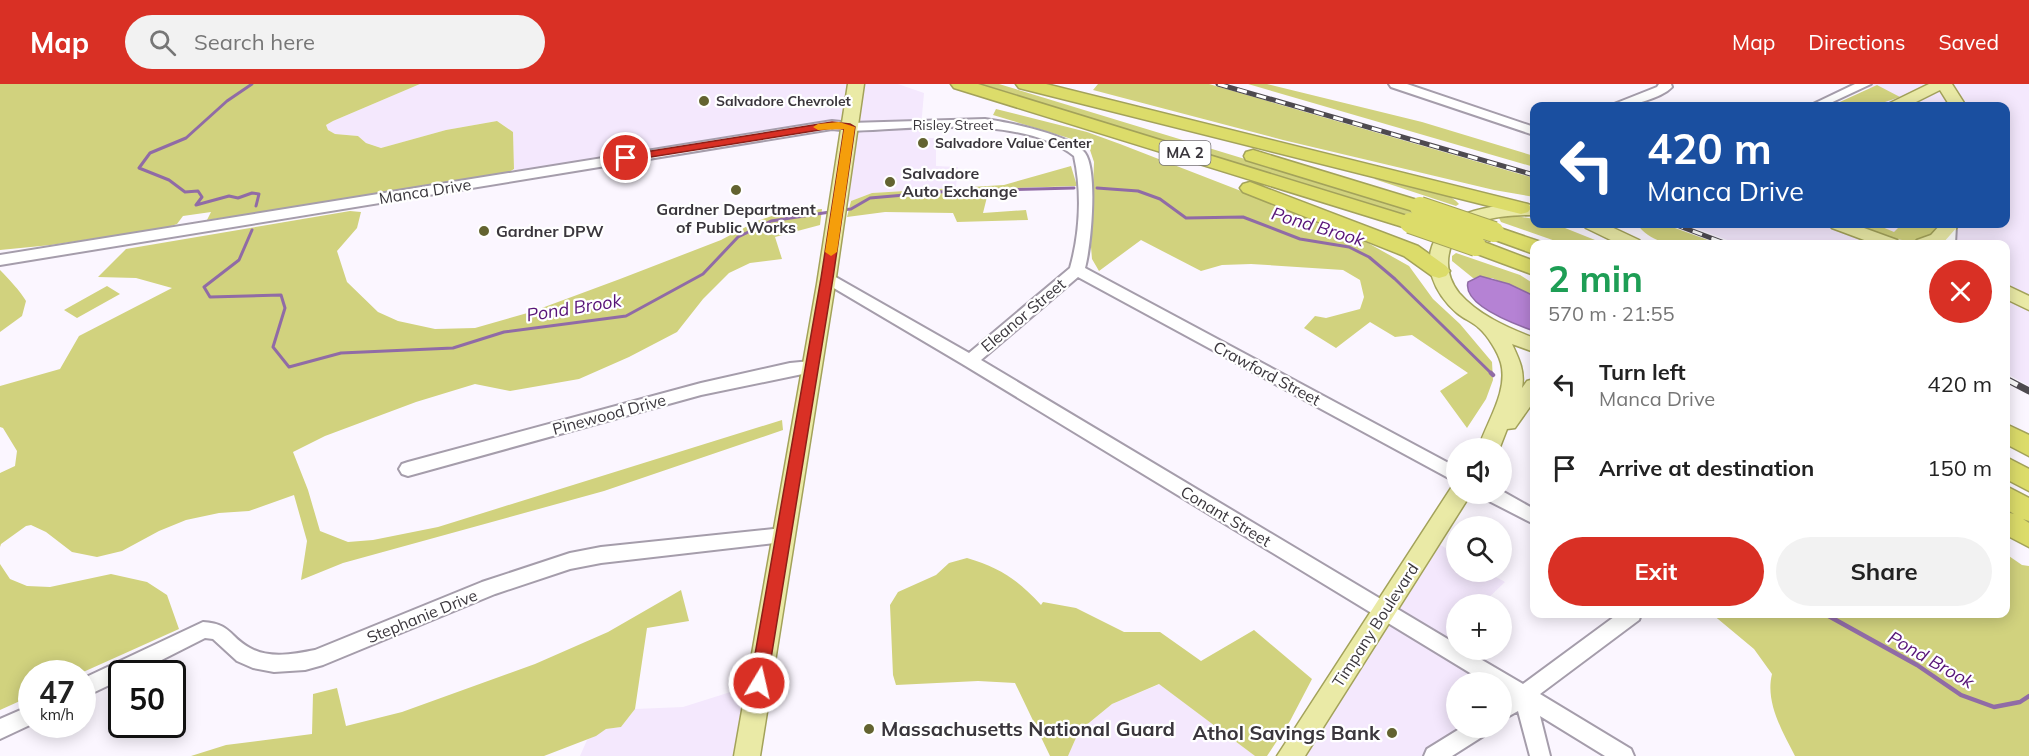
<!DOCTYPE html>
<html lang="en">
<head>
<meta charset="utf-8">
<style>
	:root { --surface:#fff; --page:#f2f2f2; --text:#222; --muted:#767676; --accent:#d93025 }
	body { margin:0; font-family:Mulish,sans-serif; background:var(--page); color:var(--text); height:100vh; display:flex; flex-direction:column; font-size:22px; white-space:nowrap }
	* { box-sizing:border-box; margin:0 }
	p { font-size:20px; color:var(--muted) }
	.icon { flex:none; width:33px; height:33px; fill:none; stroke:currentColor; stroke-width:2; stroke-linecap:round; stroke-linejoin:round }
	.map { position:relative; flex:1; overflow:hidden }
	.sheet { position:absolute; left:1530px; top:156px; width:480px; height:378px; display:flex; flex-direction:column; background:var(--surface); border-radius:12px; box-shadow:0 3px 15px #0003 }
	.sheet>* { flex:none }
	.guide { position:absolute; left:1530px; top:18px; width:480px; height:126px; border-radius:12px; box-shadow:0 3px 15px #0003; background:#1a4fa0; color:#fff; overflow:hidden }
	.tools { position:absolute; left:1446px; top:354px; display:grid; gap:12px }
	.tools a { display:grid; place-items:center; width:66px; height:66px; border-radius:50%; background:var(--surface); box-shadow:0 3px 15px #0003; font-size:30px }
	.speed { position:absolute; left:18px; top:576px; display:flex; gap:12px; font-size:30px; font-weight:700; text-align:center }
	.speed>* { display:grid; place-content:center; width:78px; height:78px; border-radius:50%; background:var(--surface); box-shadow:0 3px 15px #0003; line-height:1 }
	.speed small { font-size:15px; font-weight:400 }
	.speed .limit { border:3px solid #111; border-radius:9px; background:#fff; color:#111 }
	.pin { position:absolute; display:grid; place-items:center; width:51px; height:51px; color:#fff; margin:-26px; border:3px solid #fff; border-radius:50%; box-shadow:0 2px 6px #0007 }
	.me { position:absolute; width:66px; margin:-33px; rotate:9deg; stroke-linejoin:round; filter:drop-shadow(0 0 4px #0008) }
	.turn { display:flex; align-items:center; gap:21px; height:126px; padding:0 18px; font-size:27px }
	.turn .icon { width:78px; height:78px; stroke-width:2.5 }
	.turn b { display:block; font-size:42px; line-height:51px }
	.round { display:grid; place-items:center; flex:none; width:63px; height:63px; border-radius:32px; background:var(--page) }
	.summary { display:flex; align-items:center; justify-content:space-between; height:102px; padding:0 18px }
	h1 { font-size:36px; font-weight:700; line-height:45px; color:#1e9e55 }
	.cta { display:flex; gap:12px; margin-top:auto; padding:12px 18px }
	.cta a { flex:1; height:69px; border-radius:36px; background:var(--accent); color:#fff; font-size:24px; font-weight:700; line-height:69px; text-align:center }
	.cta a+a { background:var(--page); color:var(--text) }
	ul { padding:0; list-style:none }
	li { display:flex; align-items:center; gap:18px; height:84px; padding:0 18px }
	li div { flex:1 }
	li b { display:block; font-size:22px }
	li em { font-style:normal }
	header { display:flex; align-items:center; gap:36px; box-sizing:border-box; height:84px; padding:0 30px; background:var(--accent); color:#fff }
	header strong { font-size:28px }
	nav { display:flex; gap:33px; margin-inline-start:auto; font-size:21px }
	.search { width:420px; height:54px; background:var(--page); display:flex; align-items:center; gap:15px; box-sizing:border-box; padding:0 21px; border-radius:33px; color:var(--muted); font-size:22px }
	.map>svg:first-child { display:block }
	.built { fill:#f4e8fd }
	.green { fill:#d1d27e }
	.water { fill:#b582d4; stroke:#906ba6; stroke-width:1.5 }
	.lines { fill:none; stroke-linecap:round; stroke-linejoin:round }
	.stream-far1 { stroke:#906ba6; stroke-width:3 }
	.stream { stroke:#906ba6; stroke-width:4.5 }
	.minor-casing { stroke:#a59dab; stroke-width:4 }
	.major-casing { stroke:#a3a25a; stroke-width:3 }
	.highway-casing { stroke:#a3a25a; stroke-width:3 }
	.minor { fill:#fff; fill-rule:evenodd }
	.major { fill:#eaeaa6; fill-rule:evenodd }
	.highway { fill:#dcdc6a; fill-rule:evenodd }
	.rail-far1-casing { stroke:#4e4a50; stroke-width:5 }
	.rail-casing { stroke:#4e4a50; stroke-width:7 }
	.rail-far1 { stroke:#fff; stroke-width:3; stroke-dasharray:10; stroke-linecap:butt }
	.rail { stroke:#fff; stroke-width:4.5; stroke-dasharray:13; stroke-linecap:butt }
	.highway-bridge-casing { stroke:#a3a25a; stroke-width:22; stroke-linecap:butt }
	.highway-bridge { stroke:#dcdc6a; stroke-width:20 }
	.route { fill:#d93025; stroke:#8d1f18; stroke-width:1.5 }
	.slow { fill:#f59e0b }
	.poi-dot { fill:#636330; stroke:#fff; stroke-width:2 }
	.labels { text-anchor:middle; stroke-width:4.5; stroke-linejoin:round; paint-order:stroke }
	.far-poi-label { font-size:14px; font-weight:bold; fill:#3a363c; stroke:#fff; text-anchor:start }
	.far-street-label { font-size:14px; fill:#3a363c; stroke:#fff }
	.shield { fill:#fff; stroke:#757276; stroke-width:1.5 }
	.shield-label { font-size:15px; font-weight:bold; fill:#3a363c }
	.poi-label { font-size:16px; font-weight:bold; fill:#3a363c; stroke:#fff; text-anchor:start }
	.street-label { font-size:16px; fill:#3a363c; stroke:#fff }
	.water-label { font-size:18px; font-style:italic; fill:#571377; stroke:#fff }
	.near-poi-label { font-size:20px; font-weight:bold; fill:#3a363c; stroke:#fff; text-anchor:start }
</style>
</head>
<body>
<header>
<strong>Map</strong>
<div class="search"><svg class="icon" aria-label="search" viewBox="0 0 24 24"><circle cx="10" cy="10" r="6"/><path d="M15 15l6 6"/></svg>Search here</div>
<nav><a>Map</a><a>Directions</a><a>Saved</a></nav>
</header>
<div class="map">
<svg width="2029" height="672" viewBox="0 0 2029 672">
	<rect width="100%" height="100%" fill="#fbf6ff"/>
	<path class="built" d="M420 0H898L924 9 920 54H936V82L958 83 956 103 872 109 851 117 838 119 850 43 839 41 514 93 513 48 497 37 446 46 381 64 366 59 358 52 335 50 328 46 326 41 333 37Z
		M1865 0H2029V302L2006 289V160H1738L1685 140H2006V22H1850L1881 10 1863 1Z
		M1430 455 1456 470V488H1487L1505 498 1482 520H1456V552L1446 565 1524 612 1502 627V598H1456V644H1478L1434 672H1290Z
		M759 599 747 672H580L587 656 606 645 621 643 635 625 683 623Z
		M1160 600 1255 672H1068L1079 647 1112 620Z"/>
	<path class="green" d="M0 0H420L333 37 326 41 328 46 335 50 358 52 366 59 381 64 446 46 497 37 513 48 514 85 506 90 228 133 207 136 211 128 183 132 177 140 165 144 51 161 0 166Z
		M976 0H999L1419 128 1414 135Z
		M1098 0H1209L1534 94V113L1494 106 1283 56 1093 6Z
		M1248 0H1267L1422 38 1534 72V83Z
		M1877 1 1900 13 1873 22H1831Z
		M996 25 1087 48 1120 60 1352 150 1409 182 1433 215 1460 240 1492 278 1493 296 1486 315 1467 344 1440 307 1468 289 1412 251 1395 253 1370 238 1336 264 1304 244 1315 232 1326 234 1360 225 1364 213 1360 196 1343 186 1251 180 1222 181 1201 187 1141 156 1099 187 1092 175 1091 163 1094 78 1090 66 1075 56 993 31Z
		M1071 82 1077 102 989 105 983 129 1026 126 1028 136 957 138 953 129 885 128 847 133 851 117 872 109 1004 101Z
		M1374 95C1395 98 1446 103 1459 120L1456 122Z
		M822 125 820 141 775 153 782 175 750 179 729 189 703 215 677 248 629 273 579 295 510 307 475 300 416 318 325 352 293 368 308 406 320 447 348 458 373 456 438 443 782 336 783 346 604 407 343 479 301 496 307 457 294 411 249 427 219 429 186 436 159 447 122 467 97 473 72 468 46 448 31 441 26 442 1 460 0 463V389L15 382 17 367 3 344 0 343V302L60 285 79 252 172 204 136 194 98 193 126 165 350 127 361 128 357 144 337 167 347 198 378 228 398 237 435 245 475 244 531 228 620 195 721 156 757 137 784 128Z
		M1516 132 1534 135V140H1555L1605 160H1564L1501 138 1499 134Z
		M1637 140H1664L1719 160C1692 161 1655 166 1637 140Z
		M1857 140H1875L1894 148 1902 140H1938L1935 152C1910 166 1881 149 1857 140Z
		M1456 169 1520 191 1534 200V212L1492 194H1473L1452 177V172Z
		M0 186C8 194 21 208 26 217L22 232 0 248Z
		M107 202 120 210 77 234 64 226Z
		M2006 470 2022 481 2029 482V672H1795C1782 647 1765 618 1772 590L1754 565 1712 530H2006Z
		M967 474C1000 484 1017 495 1041 521L1043 518 1076 524 1124 548H1160L1201 577 1254 546 1312 595 1290 637 1267 672H1255L1159 600 1112 620 1079 647 1068 672H1050L1015 599 978 597 896 601 893 591 890 521 898 508 936 491 949 479Z
		M0 480 10 495 27 502 50 503 111 490 147 498 167 511 179 545 81 589 32 590 31 612 0 626Z
		M681 506 689 537 647 544 635 625 621 643 606 645 596 652 544 672H191L226 661 312 650 313 610 337 604 346 642 402 628 535 580 608 548Z"/>
	<path class="water" d="M1480 192 1509 200 1534 212V247C1517 241 1462 221 1468 198Z"/>
	<g class="lines">
		<path class="stream-far1" d="M252 0 227 17 186 54 150 69 139 84 169 96 185 108 198 107 202 113 196 121 229 112 238 114 252 109 259 110 256 122
			M1097 104 1138 107 1160 115 1186 134 1243 133 1300 155 1349 163 1369 173 1395 195 1493 291
			M841 126 851 125 870 114 951 107 1074 104
			M252 146 239 176 204 203 210 213 281 211 285 224 273 263 289 283 341 269 453 264 504 248 626 232 703 190 738 153 771 137 830 128"/>
		<path class="stream" d="M1491 289 1493 291
			M1825 530 1917 581 1961 611 1994 623 2020 618 2029 612"/>
		<g class="minor-casing">
			<path id="minor" d="M1389 0H1407L1534 43V51L1391 3Z
				M1659 0H1671L1672 3C1661 15 1625 24 1609 22L1657 3Z
				M1855 0H1871L1824 22H1809Z
				M985 35C1007 38 1072 51 1085 69 1098 87 1091 162 1085 184L1456 383V398L1078 193 981 276 1456 560V566H1465L1523 600 1618 530H1641L1639 536 1540 610 1631 665 1634 672H1605L1540 632 1550 672H1530L1518 627 1502 636V615L1506 612 1502 609V598H1485L964 281 822 197 820 194 822 191H832L969 269 1070 184C1080 149 1082 108 1074 72 1021 30 914 45 850 47L832 45 0 181V171L832 37 850 39Z
				M1944 140H1954L1956 142 1955 160H1941Z
				M811 277 817 279 819 283 817 287 701 311 408 392 402 390 399 385 402 380 408 378 701 299 790 279Z
				M1502 407 1534 425V440L1485 415 1482 410H1502Z
				M783 444 789 446 792 451 789 456 783 458 601 479 570 485 495 510 323 581 305 586 274 588 253 584 237 577 213 555 205 554 134 590H122V595L82 614V595L203 538C232 540 228 552 250 564 269 575 295 570 315 566L482 498 570 469 601 463Z
				M32 621V640L0 655V635Z
				M1461 644H1488L1485 651 1452 672H1424L1427 665Z"/>
		</g>
		<g class="major-casing">
			<path id="major" d="M848 0H864L835 200 760 672H734L817 200Z
				M1929 0H1952L1966 22H1950L1940 6 1908 22H1888L1890 19Z
				M1519 120 1534 121V131C1501 131 1448 134 1448 179 1448 190 1452 200 1459 209 1478 231 1508 244 1534 254V268L1512 260C1519 275 1525 287 1522 304L1527 297 1534 295V317L1515 344 1507 345 1500 363H1484L1481 357C1490 333 1508 305 1501 279 1498 268 1488 252 1479 244 1473 238 1464 235 1457 229 1435 210 1420 179 1437 152 1454 126 1491 122 1519 120Z
				M1583 140H1605L1639 156 1642 160H1619L1586 144Z
				M1829 140H1853L1897 156 1900 160H1875L1832 144Z
				M1941 140H1956L1958 142 1943 159 1914 160 1917 156 1931 151Z
				M2006 201 2029 212V226L2006 215Z
				M1456 402V410H1470L1467 416 1305 672H1277L1451 404Z"/>
		</g>
		<g class="highway-casing">
			<path id="highway" d="M951 0H978L1417 135 1420 139 1417 143 1410 145 1403 143 954 4Z
				M1016 0H1046L1528 120 1531 124 1528 128 1521 130 1019 4Z
				M1253 66 1427 119 1430 123 1427 127H1413L1246 76 1244 72 1246 68Z
				M1250 98 1418 162 1446 182 1450 187 1446 192 1439 194 1432 192 1404 172 1243 108 1240 104 1243 100Z
				M1494 142 1541 158 1543 160H1534V170L1487 153 1484 148 1487 143Z
				M1476 155 1534 177V191L1469 167 1466 162 1469 157Z
				M2006 340 2029 351V372L2006 360Z
				M2006 373 2029 385V407L2006 395Z
				M2006 402 2029 414V437L2023 435 2029 439V463L2006 451V428L2014 430 2006 425Z"/>
		</g>
		<use href="#minor" class="minor"/>
		<use href="#major" class="major"/>
		<use href="#highway" class="highway"/>
		<g class="rail-far1-casing">
			<path id="rail-far1" d="M1218 0 1534 91
				M1674 140 1727 160"/>
		</g>
		<g class="rail-casing">
			<path id="rail" d="M2006 295 2029 307"/>
		</g>
		<use href="#rail-far1" class="rail-far1"/>
		<use href="#rail" class="rail"/>
		<g class="highway-bridge-casing">
			<path id="highway-bridge" d="M1420 123 1494 148
				M1410 139 1476 162"/>
		</g>
		<use href="#highway-bridge" class="highway-bridge"/>
	</g>
	<path class="route" d="M832 38 850 40 855 43 833 194 767 599 765 605 759 607 753 605 750 599 821 194 844 45 832 44 626 77 621 74 626 71Z"/>
	<path class="slow" d="M839 38 855 43 837 168 831 172 825 168 844 45 818 46 813 43 818 40Z"/>
	<g class="poi-dot">
		<circle cx="704" cy="17" r="6"/>
		<circle cx="923" cy="59" r="6"/>
		<circle cx="890" cy="98" r="6"/>
		<circle cx="736" cy="106" r="6"/>
		<circle cx="484" cy="147" r="6"/>
		<circle cx="869" cy="645" r="6"/>
		<circle cx="1392" cy="649" r="6"/>
	</g>
	<g class="labels">
		<g class="far-poi-label">
			<text x="716" y="22">Salvadore Chevrolet</text>
			<text x="935" y="64">Salvadore Value Center</text>
		</g>
		<g class="far-street-label">
			<text x="953" y="46">Risley Street</text>
		</g>
		<rect class="shield" x="1159.5" y="57" width="51" height="24" rx="4.5"/>
		<g class="shield-label">
			<text x="1185" y="74">MA 2</text>
		</g>
		<g class="poi-label">
			<text x="902" y="95">Salvadore<tspan x="902" dy="18">Auto Exchange</tspan></text>
			<text x="736" y="131" text-anchor="middle">Gardner Department<tspan x="736" dy="18">of Public Works</tspan></text>
			<text x="496" y="153">Gardner DPW</text>
		</g>
		<g class="street-label">
			<text transform="translate(425 107) rotate(-9)" y="6">Manca Drive</text>
			<text transform="translate(1023 231) rotate(-40)" y="6">Eleanor Street</text>
			<text transform="translate(1267 289) rotate(28)" y="6">Crawford Street</text>
			<text transform="translate(609 330) rotate(-15)" y="6">Pinewood Drive</text>
			<text transform="translate(1226 432) rotate(31)" y="6">Conant Street</text>
			<text transform="translate(422 532) rotate(-22)" y="6">Stephanie Drive</text>
			<text transform="translate(1375 541) rotate(-57)" y="6">Timpany Boulevard</text>
		</g>
		<g class="water-label">
			<text transform="translate(1318 143) rotate(17)" y="6">Pond Brook</text>
			<text transform="translate(574 224) rotate(-9)" y="6">Pond Brook</text>
			<text transform="translate(1931 576) rotate(30)" y="6">Pond Brook</text>
		</g>
		<g class="near-poi-label">
			<text x="881" y="652">Massachusetts National Guard</text>
			<text x="1380" y="656" text-anchor="end">Athol Savings Bank</text>
		</g>
	</g>
</svg>
<div class="tools">
<a><svg class="icon" aria-label="sound" viewBox="0 0 24 24"><path d="M4 9h4l5-4v14l-5-4H4zM17 9q2 3 0 6"/></svg></a>
<a><svg class="icon" aria-label="search" viewBox="0 0 24 24"><circle cx="10" cy="10" r="6"/><path d="M15 15l6 6"/></svg></a>
<a>+</a>
<a>−</a>
</div>
<div class="speed"><div>47<small>km/h</small></div><div class="limit">50</div></div>
<div class="pin" style="left:626px;top:74px;background:#d93025"><svg class="icon" aria-label="arrive" viewBox="0 0 24 24"><path d="M6 21V4h12l-3 4 3 4H6"/></svg></div>
<svg class="me" style="left:759px;top:599px" viewBox="-20 -20 40 40"><circle r="17" fill="#d93025" stroke="#fff" stroke-width="3"/><path d="M0-11L8 9 0 5-8 9z" fill="#fff"/></svg>
<div class="guide">
<div class="turn"><svg class="icon" aria-label="left" viewBox="0 0 24 24"><path d="M17 20v-9H6M10 6l-5 5 5 5"/></svg><div><b>420 m</b>Manca Drive</div></div>
</div>
<section class="sheet">
<div class="summary"><div><h1>2 min</h1><p>570 m · 21:55</p></div><a class="round" style="background:#d93025;color:#fff"><svg class="icon" aria-label="close" viewBox="0 0 24 24"><path d="M6 6l12 12M18 6L6 18"/></svg></a></div>
<ul>
<li><svg class="icon" aria-label="left" viewBox="0 0 24 24"><path d="M17 20v-9H6M10 6l-5 5 5 5"/></svg><div><b>Turn left</b><p>Manca Drive</p></div><em>420 m</em></li>
<li><svg class="icon" aria-label="arrive" viewBox="0 0 24 24"><path d="M6 21V4h12l-3 4 3 4H6"/></svg><div><b>Arrive at destination</b></div><em>150 m</em></li>
</ul>
<div class="cta"><a>Exit</a><a>Share</a></div>
</section>
</div>
</body>
</html>
